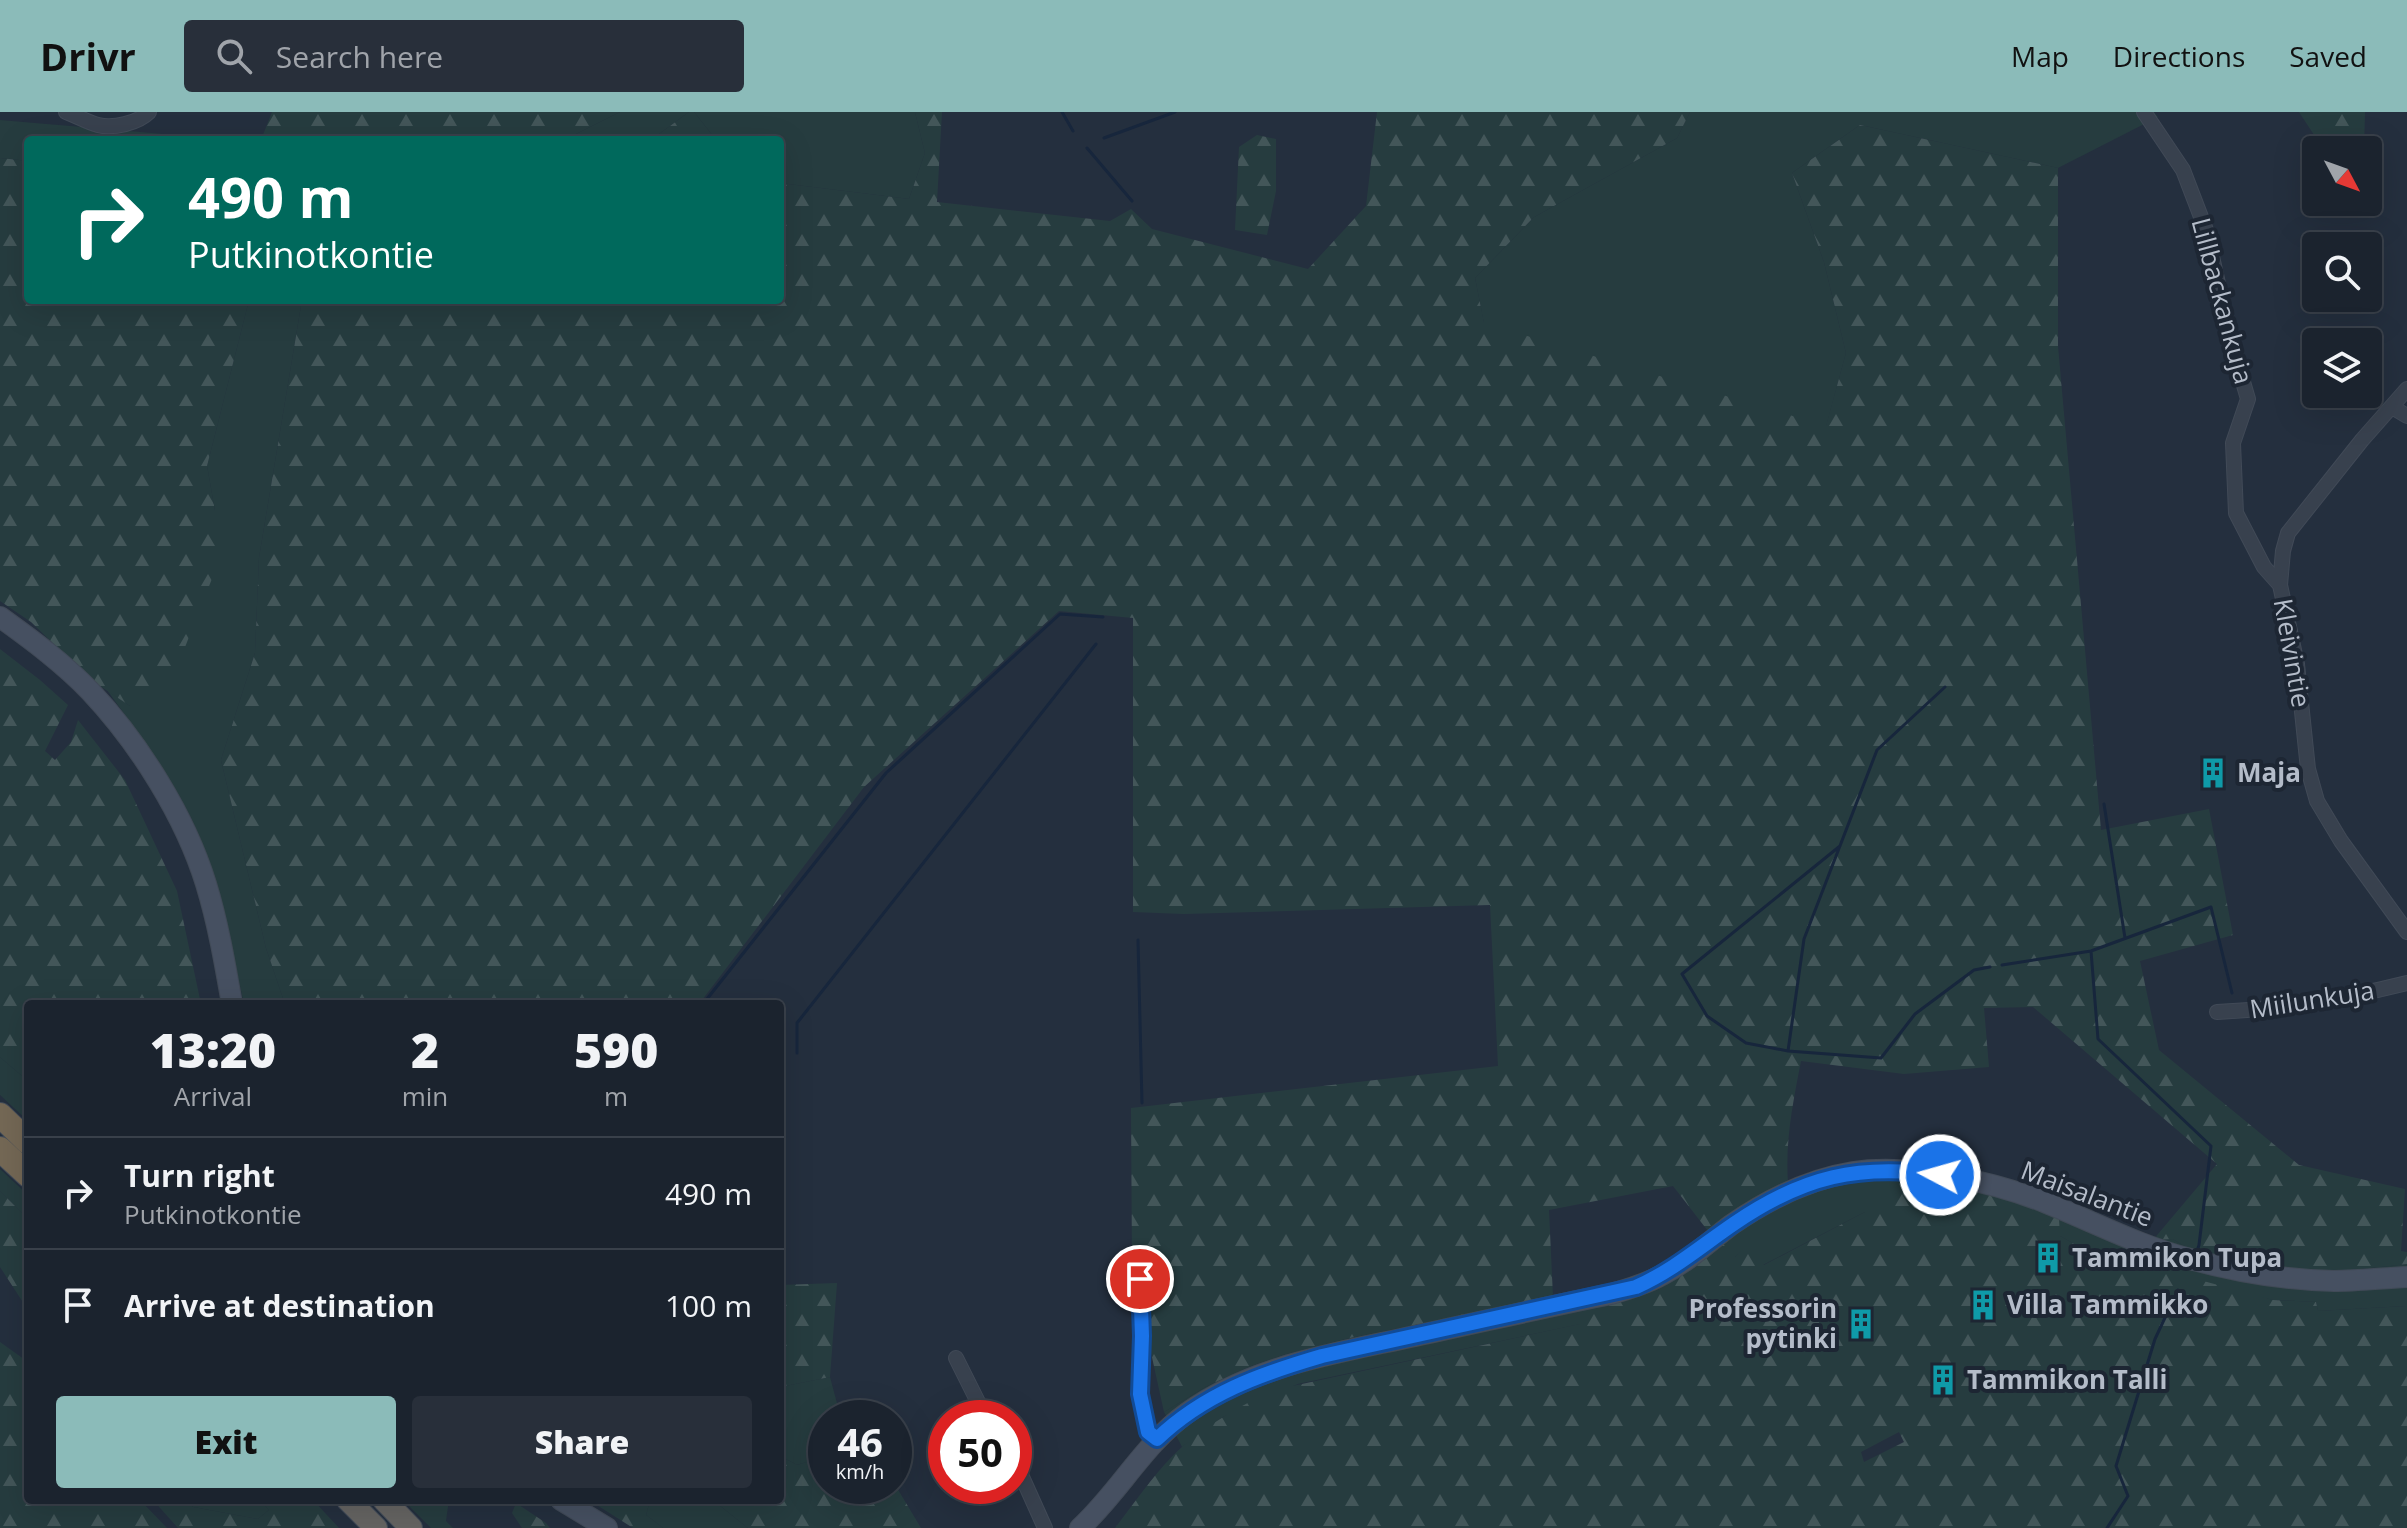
<!DOCTYPE html>
<html lang="en">
<head>
<meta charset="utf-8">
<style>
	:root { --surface:#1b232e; --page:#282f3a; --text:#f1f3f6; --muted:#a0a4aa; --line:#39404a; --accent:#8bbbb9 }
	body { margin:0; font-family:"Open Sans",sans-serif; background:var(--page); color:var(--text); height:100vh; display:flex; flex-direction:column; font-size:30px; white-space:nowrap }
	* { box-sizing:border-box; margin:0 }
	p { font-size:26px; color:var(--muted) }
	.icon { flex:none; width:44px; height:44px; fill:none; stroke:currentColor; stroke-width:2; stroke-linecap:round; stroke-linejoin:round }
	.map { position:relative; flex:1; overflow:hidden }
	.sheet { position:absolute; left:24px; top:888px; width:760px; height:504px; display:flex; flex-direction:column; background:var(--surface); border-radius:8px; box-shadow:0 8px 32px #0002,0 0 0 2px var(--line) }
	.sheet>* { flex:none }
	.hud { position:absolute; left:24px; top:24px; width:760px; height:168px; border-radius:8px; box-shadow:0 8px 32px #0002,0 0 0 2px var(--line); background:#00695c; color:#fff; overflow:hidden }
	.needle { width:52px; rotate:131deg }
	.tools { position:absolute; left:2302px; top:24px; display:grid; gap:16px }
	.tools a { display:grid; place-items:center; width:80px; height:80px; border-radius:8px; background:var(--surface); box-shadow:0 8px 32px #0002,0 0 0 2px var(--line); font-size:40px }
	.speed { position:absolute; left:808px; top:1288px; display:flex; gap:16px; font-size:40px; font-weight:700; text-align:center }
	.speed>* { display:grid; place-content:center; width:104px; height:104px; border-radius:50%; background:var(--surface); box-shadow:0 8px 32px #0002,0 0 0 2px var(--line); line-height:1 }
	.speed small { font-size:20px; font-weight:400 }
	.speed .limit { border:12px solid #d22; background:#fff; color:#111 }
	.pin { position:absolute; display:grid; place-items:center; width:68px; height:68px; color:#fff; margin:-34px; border:4px solid #fff; border-radius:50%; box-shadow:0 2px 8px #0007 }
	.me { position:absolute; width:88px; margin:-44px; rotate:276deg; stroke-linejoin:round; filter:drop-shadow(0 0 6px #0008) }
	.turn { display:flex; align-items:center; gap:28px; height:168px; padding:0 32px; font-size:36px }
	.turn .icon { width:104px; height:104px; stroke-width:2.5 }
	.turn b { display:block; font-size:56px; line-height:68px }
	.eta { display:flex; justify-content:space-evenly; align-items:center; height:136px; text-align:center }
	.eta b { font-size:48px; font-weight:800; line-height:56px }
	.button { display:flex; gap:16px; margin-top:auto; padding:16px 32px }
	.button a { flex:1; height:92px; border-radius:8px; background:var(--accent); color:#111; font-size:32px; font-weight:800; line-height:92px; text-align:center }
	.button a+a { background:var(--page); color:var(--text) }
	ul { padding:0; list-style:none }
	li { display:flex; align-items:center; gap:24px; height:112px; padding:0 32px; border-top:2px solid var(--line) }
	li div { flex:1 }
	li b { display:block; font-size:30px }
	li em { font-style:normal }
	header { display:flex; align-items:center; gap:48px; box-sizing:border-box; height:112px; padding:0 40px; background:var(--accent); color:#111 }
	header strong { font-size:38px }
	nav { display:flex; gap:44px; margin-inline-start:auto; font-size:28px }
	.search { width:560px; height:72px; background:var(--page); display:flex; align-items:center; gap:20px; box-sizing:border-box; padding:0 28px; border-radius:8px; color:var(--muted); font-size:30px }
	.map>svg:first-child { display:block }
	.green { fill:#263c3f }
	.forest { fill:url(#forest-firs); fill-rule:evenodd }
	.lines { fill:none; stroke-linecap:round; stroke-linejoin:round }
	.stream { stroke:#17263c; stroke-width:3 }
	.minor-casing { stroke:#414a57; stroke-width:16 }
	.secondary-casing { stroke:#414a57; stroke-width:22 }
	.trunk-casing { stroke:#434c59; stroke-width:24 }
	.motorway-casing { stroke:#434c59; stroke-width:26 }
	.minor { stroke:#38414e; stroke-width:14 }
	.secondary { stroke:#465061; stroke-width:20 }
	.trunk { stroke:#656462; stroke-width:22 }
	.motorway { stroke:#746855; stroke-width:24 }
	.route-casing { stroke:#114b97; stroke-width:20 }
	.route { stroke:#1a73e8; stroke-width:14 }
	.labels { text-anchor:middle; stroke-width:8; stroke-linejoin:round; paint-order:stroke }
	.street-label { font-size:26px; fill:#b4bcc9; stroke:#1d2633 }
	.poi-label { font-size:26px; font-weight:bold; fill:#b4bcc9; stroke:#1d2633; text-anchor:start }
</style>
</head>
<body>
<header>
<strong>Drivr</strong>
<div class="search"><svg class="icon" aria-label="search" viewBox="0 0 24 24"><circle cx="10" cy="10" r="6"/><path d="M15 15l6 6"/></svg>Search here</div>
<nav><a>Map</a><a>Directions</a><a>Saved</a></nav>
</header>
<div class="map">
<svg width="2407" height="1416" viewBox="0 0 2407 1416">
	<defs>
		<pattern id="forest-firs" width="22" height="20" patternUnits="userSpaceOnUse" patternTransform="scale(2)"><rect width="22" height="20" fill="#263c3f"/><path d="M5 1l3.5 6h-7zM16 11l3.5 6h-7z" fill="#435659"/></pattern>
	</defs>
	<rect width="100%" height="100%" fill="#242f3e"/>
	<path class="green" d="M620 0H689L651 28H564Z
		M694 0H915L925 41 909 87 780 71V28H716Z
		M1690 0H2154L2158 5 2058 56 1860 13 1792 61 1824 150 1846 241 1826 315 1484 212 1475 166 1534 105 1677 26Z
		M0 8 234 28H28V49L0 46Z
		M249 188H302L259 446 255 541 221 648 266 836 285 892H244C231 834 221 774 197 719 175 668 139 623 107 578L130 594 215 399 207 354Z
		M0 945 28 969V1009L0 983Z
		M1908 1053 2153 1128 2173 1127 2199 1143 2343 1159 2407 1152V1194L2318 1199 2316 1190 2273 1188 2113 1154 2060 1124 1920 1082 1865 1100 1763 1153 1744 1136 1735 1145 1581 1212 1298 1272 1223 1305 1182 1335 1164 1300 1205 1275 1251 1254 1283 1243 1345 1227 1601 1176 1640 1164 1664 1152 1708 1119 1740 1098Z
		M0 1057 28 1083V1107L0 1079Z
		M830 1265 841 1306H826V1347L824 1345 797 1353 780 1344V1275Z
		M184 1388H260L269 1398 258 1407 193 1395Z
		M403 1388H449L446 1409 453 1416H431Z
		M650 1388H713L748 1416H663L646 1403Z"/>
	<path class="forest" d="M272 0H620L564 28H261Z
		M689 0H694L716 28H651Z
		M915 0H942L937 90 1110 109 1131 97 1152 117 1308 157 1366 94 1377 0H1690L1677 26 1534 105 1475 166 1484 211 1826 314 1846 241 1824 150 1792 61 1860 13 2058 56V234L2101 718 2209 697 2233 823 2140 849 2159 938 2299 1053 2405 1077 2401 1139 2407 1140V1152L2343 1159 2263 1156 2199 1143 2173 1127 2153 1128 2217 1052 2033 895 1984 896 1989 955 1904 962 1801 949C1793 990 1785 1029 1788 1071L1708 1119 1673 1074 1549 1098 1553 1185 1345 1227 1283 1243 1251 1254 1205 1275 1164 1300 1132 1154 1131 996 1498 954 1490 793 1184 802 1133 800V506L1059 499 864 675 699 892H285L266 836 221 648 255 541 259 446 302 188H780V71L909 87 925 41Z
		M2299 0H2365L2364 38H2324Z
		M1257 23 1276 27V79L1267 123 1235 118 1239 35Z
		M0 46 28 49V188H249L207 354 215 399 217 454 176 558 130 594 91 568 31 510 0 489Z
		M0 537 40 568 68 593 45 639 55 648 71 630 78 608 125 668 177 779 201 892H28V969L0 945Z
		M1941 1070 2019 1089 2059 1107 2060 1124 2113 1154 2119 1146 2273 1188 2316 1190 2318 1199 2407 1194V1416H1115C1136 1389 1157 1357 1183 1334 1210 1311 1241 1293 1274 1278L1580 1212 1579 1195 1723 1132 1735 1145 1744 1135 1764 1153 1865 1100 1869 1082H1920L1933 1085ZM1899 1320 1904 1330 1864 1350 1861 1340Z
		M0 1079 28 1107V1198L0 1155Z
		M837 1171 830 1265 780 1275V1173Z
		M0 1230 28 1250V1388H140L167 1416H0Z
		M780 1344 797 1353 824 1345 826 1347V1374H851L862 1385 874 1374H894V1371L921 1416H748L713 1388H780Z
		M153 1388H184L193 1395 258 1407 269 1398 260 1388H313L339 1416H178Z
		M589 1388H650L646 1403 663 1416H633Z
		M516 1391 546 1411 550 1416H522L512 1401Z"/>
	<g class="lines">
		<path class="stream" d="M1062 0 1073 19
			M1104 26 1175 0
			M1087 36 1132 89
			M2104 692 2125 826
			M1840 734 1682 862 1707 904 1746 931 1788 939 1881 946 1915 902 1974 858 1990 855
			M1138 828 1142 991
			M2091 839 2098 927 2211 1034 2199 1133 2197 1139
			M2002 853 2091 839 2211 795 2232 881
			M703 892 886 661 1060 502 1103 505
			M1788 939 1804 827 1877 638 1945 575
			M797 941V911L1096 532
			M2107 1416 2128 1384 2116 1354 2155 1227 2178 1178"/>
		<g class="minor-casing">
			<path id="minor" d="M66 0C77 4 87 10 98 13 113 17 138 11 149 0
				M2144 0 2183 58 2206 118 2231 229 2248 287 2233 331 2236 401 2264 455 2280 473
				M2407 277 2362 328 2288 421 2283 439 2280 473 2297 552 2308 657 2317 689 2341 729 2407 820
				M2392 295 2407 304
				M2217 900C2282 897 2344 887 2407 871
				M1140 1167C1141 1186 1142 1205 1142 1224 1142 1254 1133 1305 1157 1327
				M956 1246 986 1306
				M1014 1347 1045 1416"/>
		</g>
		<g class="secondary-casing">
			<path id="secondary" d="M0 505C32 528 63 551 90 579 139 631 185 704 206 772 218 811 225 852 232 892
				M561 1388 607 1416
				M1080 1416C1119 1380 1144 1332 1187 1301 1253 1253 1338 1241 1415 1224 1481 1210 1546 1195 1611 1182 1629 1177 1646 1172 1662 1163 1687 1150 1709 1130 1731 1113 1767 1088 1809 1067 1853 1060 1910 1051 1996 1070 2049 1092 2096 1111 2140 1134 2190 1147 2237 1160 2286 1168 2334 1169 2358 1169 2383 1166 2407 1165"/>
		</g>
		<g class="trunk-casing">
			<path id="trunk" d="M348 1388 376 1416
				M384 1388 411 1416"/>
		</g>
		<g class="motorway-casing">
			<path id="motorway" d="M0 1003 28 1030
				M0 1037 28 1063"/>
		</g>
		<use href="#minor" class="minor"/>
		<use href="#secondary" class="secondary"/>
		<use href="#trunk" class="trunk"/>
		<use href="#motorway" class="motorway"/>
	</g>
	<g class="lines">
		<g class="route-casing">
			<path id="route" d="M1140 1167 1142 1224 1140 1282 1148 1320 1157 1327C1204 1282 1260 1262 1322 1244L1636 1175C1674 1158 1701 1134 1735 1111 1804 1064 1858 1052 1940 1063"/>
		</g>
		<use href="#route" class="route"/>
	</g>
	<defs>
		<g id="building-bare" transform="scale(2.4)"><path d="M-4-6H4V6H1V3H-1V6H-4ZM-2.5-4.3h1.7v1.8h-1.7ZM.8-4.3h1.7v1.8H.8ZM-2.5-1h1.7V.8h-1.7ZM.8-1h1.7V.8H.8Z" fill="#0f9aa8" stroke="#1d2633" stroke-width="2.5" paint-order="stroke"/></g>
	</defs>
	<g fill-rule="evenodd">
		<use href="#building-bare" x="2213" y="661"/>
		<use href="#building-bare" x="2048" y="1146"/>
		<use href="#building-bare" x="1983" y="1193"/>
		<use href="#building-bare" x="1861" y="1212"/>
		<use href="#building-bare" x="1943" y="1268"/>
	</g>
	<g class="labels">
		<g class="street-label">
			<text transform="translate(2222 189) rotate(75)" y="9">Lillbackankuja</text>
			<text transform="translate(2292 541) rotate(80)" y="9">Kleivintie</text>
			<text transform="translate(2312 888) rotate(-9)" y="9">Miilunkuja</text>
			<text transform="translate(2087 1082) rotate(21)" y="9">Maisalantie</text>
		</g>
		<g class="poi-label">
			<text x="2237" y="670">Maja</text>
			<text x="2072" y="1155">Tammikon Tupa</text>
			<text x="2007" y="1202">Villa Tammikko</text>
			<text x="1837" y="1206" text-anchor="end">Professorin<tspan x="1837" dy="30">pytinki</tspan></text>
			<text x="1967" y="1277">Tammikon Talli</text>
		</g>
	</g>
</svg>
<div class="tools">
<a><svg class="needle" viewBox="-14 -14 28 28"><path d="M0-13l5 13h-10z" fill="#e53935"/><path d="M0 13l5-13h-10z" fill="#a0a4aa"/></svg></a>
<a><svg class="icon" aria-label="search" viewBox="0 0 24 24"><circle cx="10" cy="10" r="6"/><path d="M15 15l6 6"/></svg></a>
<a><svg class="icon" aria-label="layers" viewBox="0 0 24 24"><path d="M12 4l9 5-9 5-9-5zM3 14l9 5 9-5"/></svg></a>
</div>
<div class="speed"><div>46<small>km/h</small></div><div class="limit">50</div></div>
<div class="pin" style="left:1140px;top:1167px;background:#d93025"><svg class="icon" aria-label="arrive" viewBox="0 0 24 24"><path d="M6 21V4h12l-3 4 3 4H6"/></svg></div>
<svg class="me" style="left:1940px;top:1063px" viewBox="-20 -20 40 40"><circle r="17" fill="#1a73e8" stroke="#fff" stroke-width="3"/><path d="M0-11L8 9 0 5-8 9z" fill="#fff"/></svg>
<div class="hud">
<div class="turn"><svg class="icon" aria-label="right" viewBox="0 0 24 24"><path d="M7 20v-9h11M14 6l5 5-5 5"/></svg><div><b>490 m</b>Putkinotkontie</div></div>
</div>
<section class="sheet">
<div class="eta">
<div><b>13:20</b><p>Arrival</p></div>
<div><b>2</b><p>min</p></div>
<div><b>590</b><p>m</p></div>
</div>
<ul>
<li><svg class="icon" aria-label="right" viewBox="0 0 24 24"><path d="M7 20v-9h11M14 6l5 5-5 5"/></svg><div><b>Turn right</b><p>Putkinotkontie</p></div><em>490 m</em></li>
<li><svg class="icon" aria-label="arrive" viewBox="0 0 24 24"><path d="M6 21V4h12l-3 4 3 4H6"/></svg><div><b>Arrive at destination</b></div><em>100 m</em></li>
</ul>
<div class="button"><a>Exit</a><a>Share</a></div>
</section>
</div>
</body>
</html>
